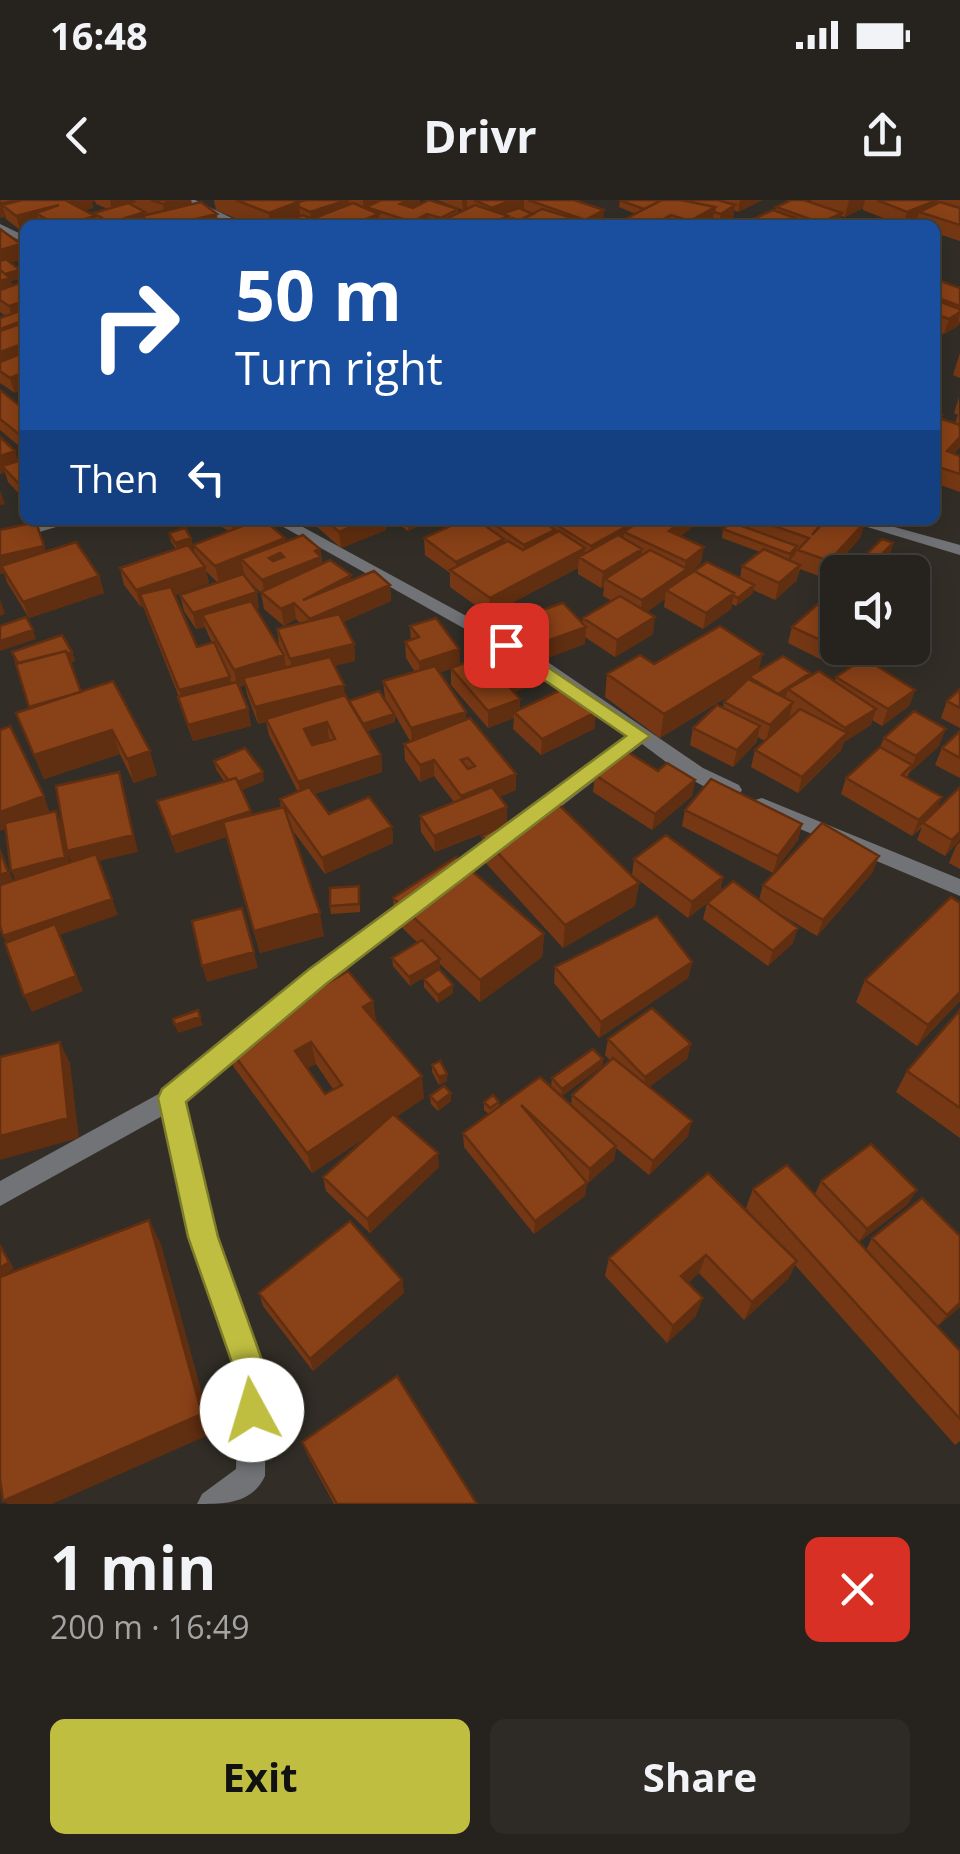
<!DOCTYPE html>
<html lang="en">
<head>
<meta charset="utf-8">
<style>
	:root { --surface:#26221d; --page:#2e2a26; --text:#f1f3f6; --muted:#a4a4a4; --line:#423f3b; --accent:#bfbe41 }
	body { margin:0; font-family:"Open Sans",sans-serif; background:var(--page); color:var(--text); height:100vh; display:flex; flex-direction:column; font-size:38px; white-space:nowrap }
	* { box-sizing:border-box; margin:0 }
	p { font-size:32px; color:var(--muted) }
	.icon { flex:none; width:55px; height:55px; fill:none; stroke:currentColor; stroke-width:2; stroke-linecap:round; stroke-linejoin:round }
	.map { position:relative; height:1304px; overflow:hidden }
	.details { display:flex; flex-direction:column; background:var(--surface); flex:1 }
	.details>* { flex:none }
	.hud { position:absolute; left:20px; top:20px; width:920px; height:305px; border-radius:15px; box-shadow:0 5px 25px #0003,0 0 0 2px var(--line); background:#1a4fa0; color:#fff; overflow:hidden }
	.buttons { position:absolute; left:820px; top:355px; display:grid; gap:20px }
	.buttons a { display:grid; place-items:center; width:110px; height:110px; border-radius:15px; background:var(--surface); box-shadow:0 5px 25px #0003,0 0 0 2px var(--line); font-size:50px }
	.pin { position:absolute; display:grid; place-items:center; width:85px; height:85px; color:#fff; margin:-42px; border-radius:20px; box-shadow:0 5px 15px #0006 }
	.me { position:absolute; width:110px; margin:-55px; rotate:354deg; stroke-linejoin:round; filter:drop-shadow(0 0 8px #0008) }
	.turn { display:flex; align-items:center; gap:35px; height:210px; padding:0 50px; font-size:45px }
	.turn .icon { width:130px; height:130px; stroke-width:2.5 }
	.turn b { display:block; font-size:70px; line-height:85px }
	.then { display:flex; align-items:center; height:95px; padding:0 50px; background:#0003; gap:20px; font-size:38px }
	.round { display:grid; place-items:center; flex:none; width:105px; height:105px; border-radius:15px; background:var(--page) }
	.summary { display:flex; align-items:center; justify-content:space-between; height:170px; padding:0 50px }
	h1 { font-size:60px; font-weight:700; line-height:75px }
	.action { display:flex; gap:20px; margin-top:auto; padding:20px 50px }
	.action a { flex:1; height:115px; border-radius:15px; background:var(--accent); color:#111; font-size:40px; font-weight:700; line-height:115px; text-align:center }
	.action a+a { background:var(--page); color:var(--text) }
	.status { display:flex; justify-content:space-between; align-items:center; height:70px; padding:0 50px; background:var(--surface); direction:ltr }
	.status svg { height:28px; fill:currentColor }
	header { display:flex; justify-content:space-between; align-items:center; height:130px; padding:0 50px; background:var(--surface); font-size:45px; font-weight:700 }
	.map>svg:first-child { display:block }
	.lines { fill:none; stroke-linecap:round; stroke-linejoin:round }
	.street { fill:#727377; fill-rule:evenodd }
	.wall { fill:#763814; fill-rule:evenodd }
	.shaded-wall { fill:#602e10 }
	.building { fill:#894117; stroke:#602e10; stroke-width:2.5; fill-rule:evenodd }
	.route { fill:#bfbe41; stroke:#7c7c2a; stroke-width:2.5 }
</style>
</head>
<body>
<div class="status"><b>16:48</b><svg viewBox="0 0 49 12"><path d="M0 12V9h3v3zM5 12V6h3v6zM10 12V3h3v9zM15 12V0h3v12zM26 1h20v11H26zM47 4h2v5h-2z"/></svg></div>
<header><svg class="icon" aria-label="back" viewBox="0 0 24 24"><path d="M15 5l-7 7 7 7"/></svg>Drivr<svg class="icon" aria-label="share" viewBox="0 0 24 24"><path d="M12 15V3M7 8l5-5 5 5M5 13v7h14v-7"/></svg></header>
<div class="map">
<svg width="960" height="1304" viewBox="0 0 960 1304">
	<rect width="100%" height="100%" fill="#322e27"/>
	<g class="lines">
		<path class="street" d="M181 0H195L246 25H232Z
			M0 24 25 36V43L0 31Z
			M54 320H79L0 344V334Z
			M271 320H290L536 454 703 568 739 585 742 590 739 595C712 600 664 560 642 544L541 622H527L524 617 527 612 629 535 524 462Z
			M844 320H869L960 345V355Z
			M762 598 960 679V696L755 610 752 605 755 600Z
			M503 632 513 639 510 644 452 686H438L435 680 438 674Z
			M413 696 420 698 423 704 420 710 185 902 216 1037 266 1177 265 1276C252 1304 225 1304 197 1304L202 1294 236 1269 238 1177 190 1037 164 915 0 1006V981L164 891 406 698Z"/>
	</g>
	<path class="wall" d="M0 0H191L192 4 218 23 236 25H25V29L20 30 6 19ZM95 1 96 4 108 9 94 13V15L84 10 93 8 92 2Z
		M214 0H420V5L458 9V13L463 10 437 0H574L603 24 251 25 216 10Z
		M620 0H762L738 12 734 10 733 19 723 25H614L636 14 619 7Z
		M811 0H960V41L935 33V25H916L917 20 905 25H901L863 10V8L845 17 841 16 839 25H738H744V23L775 11 776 7 810 2Z
		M0 29 21 44 25 58 10 63 22 78 11 81 15 193 0 183V118L6 116 0 112Z
		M935 79 960 88V121L958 126 944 134 935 131Z
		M960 153V178L953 175Z
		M0 190 25 210V251L0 230Z
		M959 197 960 247 954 254 960 256V292L935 283V212L942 215 940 221 955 223 958 215 954 213Z
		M0 237 18 261 25 259V300L8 282 5 272 0 274Z
		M219 320H255L285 342 320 349 322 363 351 375V380L390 385 391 401 343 422 354 444 355 461 334 466 345 495 349 501 390 507 385 498 383 481 415 472 406 458 405 442 411 440 410 426 459 449 460 465 530 486 514 492 520 499V509L596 512 594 529 541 555 513 529 514 518 488 528 451 485V469L440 472 466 512V520L516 590 499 597 507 623 639 683 635 706 563 748 482 659V636L504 625 435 652 421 632 420 616 454 602 434 576 420 582 405 560 404 544 410 541 395 515V522L367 531 381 555 382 572 314 594 329 614 392 627 393 643 325 674 291 628 324 736 260 753 226 637 176 653 157 601 224 581 216 569 214 561 264 581 242 590 252 615 281 608 280 599 298 592 269 535 266 522 258 524 247 494 245 485 239 487 248 509 251 526 193 541 183 514 179 497 143 406 141 407 124 385 120 368 176 349 171 342 169 333 191 338 193 347 190 348 195 355 193 345 229 331 220 326ZM206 371 218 383 180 395 184 411 196 429 205 427 212 443 197 447 175 395 209 383ZM246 378 261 393 264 409 284 426 296 419 300 423 277 429 279 446 256 409 259 408Z
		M309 320H385L386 330 341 348Z
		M393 320H431L408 331Z
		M463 320H633L635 324 681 336 701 363 685 377 740 378 742 366 760 352 722 338 723 329 726 326V320H859L865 322 860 338 824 378 800 369 796 381 775 400 753 390V393L736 406 732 404 731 409 703 429 664 407 665 399 647 412 653 434 615 457 585 437V444L547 458 524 433V416L582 423 583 418 612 401 603 396 604 387 601 388 578 374V368L489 415 450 387V373L425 355 424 338Z
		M0 330 99 376 104 393 29 418 7 382 4 373 0 374Z
		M792 427 838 448H839L824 461 788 443Z
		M12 452H72L75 461 70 463 81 492 157 575 134 583 120 554 44 579 16 513 30 508Z
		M654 464 759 471 835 481 836 477 915 490 909 506 882 526 872 520 871 525 844 542 841 550 798 593 751 567 755 550 765 541 758 537 756 543 733 567 690 545 693 528 723 508 724 502 735 492 660 538 605 497 607 474Z
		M960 489V528L941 518 947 501Z
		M960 531V578L935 565 942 548Z
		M884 538 939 546 909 573 907 578 942 597 936 610 960 640 945 656 917 640 922 627 912 636 841 594 846 578 880 547Z
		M658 571 695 580 692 596 652 630 593 592 595 575Z
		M685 610 802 624 798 640 773 673 682 626Z
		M960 642V669L949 663 956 646Z
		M634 659 723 677 720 692 759 700 763 685 873 672 817 736 775 711 793 743 768 766 703 719 707 703 688 718 632 675Z
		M360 695V712L331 714 330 706Z
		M393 698 544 734 542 757 480 802 440 764V767L410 786 393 766 392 758 418 743 395 721Z
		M692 762 688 778 599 838 554 783 555 767Z
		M424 779 453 793 438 803 424 787Z
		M865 780 960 801 917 846 856 802Z
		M373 801 376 822 424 898 396 917 439 967 370 1033 326 991 323 977 374 932 312 973 233 866 226 844ZM316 864 333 889 325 894 307 868Z
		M960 810V938L896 892 907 871Z
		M608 839 691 844 687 859 649 887 688 936 649 975 616 948 614 960 588 983 582 977 587 983 585 996 534 1034 464 947 463 933 489 914 484 910V902H499V907L551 886 552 878 603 859 602 866 562 896 571 905 572 895 610 860 605 855Z
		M432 865 447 874V881L439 885 432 872Z
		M451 893V901L438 911 431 904 430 896Z
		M821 981 908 1004 859 1042 815 994Z
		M753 989 866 1050 872 1038 960 1036V1107L937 1126 960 1151V1241L955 1245 795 1065 788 1079 744 1120 699 1073 688 1083 696 1116 667 1143 605 1076 609 1058 755 1019 746 1008Z
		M402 1080 404 1093 313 1171 263 1106 259 1093Z
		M302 1242 477 1304H334L308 1256Z"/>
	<path class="shaded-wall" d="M11 0H47L2 5 6 17 0 18V3Z
		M70 0H95V1L92 2 93 8 73 14Z
		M110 0H135L136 2 112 11Z
		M174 0H191L193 8 165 19 163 4Z
		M284 0H328L299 7 301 22 270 25 269 13Z
		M349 0 350 13 311 25 310 12Z
		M363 0H402L366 7 367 15 364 17Z
		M408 0H420V8L401 18 400 4Z
		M462 0H467V9L463 10Z
		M512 0H524V9L492 22V8Z
		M740 0H762L738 12Z
		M849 0H865L863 8 845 17Z
		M938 0 934 14 919 12 917 20 903 25 907 12Z
		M59 5 36 13 40 25H25V29L20 30 16 16Z
		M735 5 733 19 723 25H719L721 14Z
		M715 7 712 25H690V21Z
		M604 10 603 24 584 25 585 20Z
		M145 12 147 20 142 16 144 25H111L110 23Z
		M842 13 839 25H820L821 23Z
		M217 14 218 25H171Z
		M379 14 380 25H351Z
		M427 14V25H412V22Z
		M671 15 670 25H654V24Z
		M95 16 97 25H65Z
		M21 44 25 58 0 66V50Z
		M20 70 22 78 11 81 14 93 0 97V76Z
		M25 101V117L13 121 9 106Z
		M960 112 958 126 944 134 949 119Z
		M25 143V160L0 170V152Z
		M25 172V189L15 193 10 178Z
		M960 237V247L942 267 947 251Z
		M15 251 20 267 2 266 5 272 0 274V256Z
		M0 290 5 304 0 305Z
		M368 320H385L386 330 341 348 339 332Z
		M408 320H431L408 331Z
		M537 320H553V326L536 334Z
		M683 320H702L667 347 669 331Z
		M636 321 634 337 624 332 623 344 590 363 591 346Z
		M865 322 860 338 824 378 829 361Z
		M555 330 554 346 524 361V345Z
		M191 338 193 347 177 351 175 343Z
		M285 338 287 355 251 369 241 359 244 373 219 383 215 366Z
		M504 339V355L457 375 456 362Z
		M893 343 891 352 870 372H864Z
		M44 346 49 362 1 366 4 373 0 374V356Z
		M797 346 795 355 788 362 790 354Z
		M704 347 701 363 686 376 684 386 666 390 665 399 640 417 642 400 684 371 686 361Z
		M585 348 584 360 579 357 578 368 489 415 490 398Z
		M320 349 323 373 265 397 262 380Z
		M642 349 640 366 605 379 604 387 601 388 603 372Z
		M800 365 796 381 775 400 779 383Z
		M205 367 209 383 145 406 140 394 143 406 141 407 136 390Z
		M351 375 352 391 303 400Z
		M99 376 104 393 29 418 23 402Z
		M390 385 391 401 312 435 310 419Z
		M754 385 753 393 736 406 738 398Z
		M257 392 259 408 208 425 202 415 205 427 196 429 193 413Z
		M734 393 731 409 703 429 706 413Z
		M0 399 5 414 0 416Z
		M294 403 296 419 284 426 281 409Z
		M655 417 653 434 615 457 617 440Z
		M586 427 585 444 547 458V441Z
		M33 430 36 439 0 451V441Z
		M838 436V448H839L824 461 829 444Z
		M354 444 355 461 293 476 290 459Z
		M459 449 460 466 420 479 419 462Z
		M72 452 75 461 25 478 22 469Z
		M763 454 757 477H749L748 483 660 538 664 514Z
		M284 455 287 472 243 478 245 485 237 487 234 470Z
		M531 469 530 486 503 496V480Z
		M810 473 808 481 788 489 786 496 774 503 777 495Z
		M230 477 233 493 183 507 179 490Z
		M344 485 346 502 258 524 255 507Z
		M915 490 909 506 882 526 888 509Z
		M520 499V516L514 512V518L488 528V511Z
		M793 502 789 519 766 542 770 525Z
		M248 509 251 526 193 541 188 525Z
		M876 509 871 525 844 542 841 550 798 593 802 577 841 538 845 528Z
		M466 512V529L412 545 411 528Z
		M596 512 594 529 541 555 542 539Z
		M394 514 395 522 364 532 363 524Z
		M327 522 329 539 307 545 304 529Z
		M760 526 756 543 733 567 737 550Z
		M946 529 939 546 909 573 916 556Z
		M112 530 120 554 44 579 34 555Z
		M150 551 157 575 134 583 127 559Z
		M381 555 382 572 301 598 298 582Z
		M434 560V576L420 582V565Z
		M119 572 124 589 138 652 99 661 118 715 60 735 83 791 32 812 24 796 76 776 60 735 11 752 3 736 112 699 98 661 73 668 68 654 71 673 19 687 11 671 65 657 56 611 63 627 67 651 133 635Z
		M263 572 264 581 233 594 231 585Z
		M516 574V590L462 612 461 596Z
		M695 580 692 596 652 630 655 614Z
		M44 596 50 613 0 631V612Z
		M942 597 935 614 923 623 912 636 919 620Z
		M507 607V623L435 652 434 636Z
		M251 611 255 628 176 653 171 637Z
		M802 624 798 640 773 673 778 656Z
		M392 627 393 643 325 674 322 658Z
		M960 632V640L945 656 952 640Z
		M0 648 16 688 0 694Z
		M879 656 873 672 817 736 823 720Z
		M723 677 719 693 688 718 692 702Z
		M639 683 635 706 563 748 565 725Z
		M320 713 324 736 260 753 254 731Z
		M798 728 793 743 768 766 773 751Z
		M544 734 542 757 480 802V780Z
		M254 752 258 768 207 782 202 766Z
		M440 759V767L410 786 409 777Z
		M692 762 688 778 599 838 601 822Z
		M453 785V793L438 803V795Z
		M960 792V801L917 846 928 825Z
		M373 801 376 823 363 807Z
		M200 817 203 825 178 833 175 825Z
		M60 842 70 863 79 938 0 960V936Z
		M311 842 316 864 300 872 295 851Z
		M691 844 687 859 642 892 645 877Z
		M603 859 602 866 561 897 562 889Z
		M447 874V881L439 885V877Z
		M422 876 424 898 312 973 307 953Z
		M451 893V901L438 911 437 903Z
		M692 921 688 936 649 975 653 961Z
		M616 946 614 960 588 983 590 969Z
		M438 953 439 967 370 1033 367 1019Z
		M587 983 585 996 534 1034 535 1021Z
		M917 990 908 1004 859 1042 867 1029Z
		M149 1020 161 1044 213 1233 52 1304H8L3 1301Z
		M0 1043 14 1069 0 1078Z
		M706 1055 699 1073 675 1094 681 1076Z
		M797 1061 788 1079 744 1120 752 1102Z
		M402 1080 404 1093 313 1171 310 1159Z
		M703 1098 696 1116 667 1143 673 1126Z
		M960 1103V1107L937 1127 947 1115Z"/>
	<path class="building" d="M22 0H65L95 16 65 25H56L36 13 59 5 16 16 2 5Z
		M151 0H174L163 4Z
		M236 0H294L298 2 269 13Z
		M306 0H347L310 12 299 7 298 2Z
		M381 0H408L400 4 413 8 429 0 458 9 441 18 427 14 412 22 366 7Z
		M474 0H512L492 8Z
		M528 0H574L604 10 585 20Z
		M619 0H662L644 9Z
		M662 0H681L715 7 690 21 671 15 654 24 659 25H614Z
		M681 0H718L735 5 721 14 714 12 715 7Z
		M791 0H804L842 13 821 23 776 7Z
		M877 0H937L907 12Z
		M201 2 217 14 171 25H153L142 16Z
		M940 2 960 8V25L919 12Z
		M128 3 145 12 110 23 94 13Z
		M353 3 379 14 351 25H284L280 23 303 15 312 19Z
		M475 5 508 16 489 25H453L441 21Z
		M519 8 533 14 524 18 523 22 512 18 508 20V16L502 14Z
		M542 9 576 19 565 25H545L524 18Z
		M773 10 798 19 785 25H747L744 23Z
		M428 18 445 25H412Z
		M512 18 532 25H496Z
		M373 19 388 25H360Z
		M232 21 236 25H209Z
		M0 29 21 44 0 50Z
		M6 59 20 70 5 74 0 70V61Z
		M0 70 10 78 0 81Z
		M935 79 960 88V106L935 97Z
		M25 81V101L9 106 0 100V90Z
		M935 100 960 109V112L949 119 935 114Z
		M25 109V120L0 129V118Z
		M25 122V143L0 152V131Z
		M25 152V172L10 178 0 171V162Z
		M0 190 25 210V239L0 219Z
		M935 212 942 215 935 221Z
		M942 219 960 225V237L947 251 960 256V274L935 266V226Z
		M0 237 15 251 0 256Z
		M25 259V290L2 266Z
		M223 320H252L236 328Z
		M258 320H264L285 338 215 366 193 345Z
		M326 320H368L339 332Z
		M463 320H477L504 339 456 362 424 338Z
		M488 320H541L555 330 524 345Z
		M561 320H633L636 321 591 346 555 324Z
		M641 320H683L669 331 704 347 686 361 624 332Z
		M757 320H824L812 335 826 320H859L865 322 829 361 798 350 809 338Z
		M36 322 44 346 0 356V330Z
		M731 322 797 346 790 354 723 329Z
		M185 328 191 338 175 343 169 333Z
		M559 331 585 348 490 398 450 370 508 341 523 350Z
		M303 335 320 349 315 351 321 357 262 380 241 359ZM280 353 284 357 273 361 269 358Z
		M618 335 642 349 603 372 579 357Z
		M882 339 893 343 864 372 853 367Z
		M76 342 99 376 23 402 1 366Z
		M188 345 205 367 136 390 120 368Z
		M764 349 800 365 779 383 742 366Z
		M650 350 687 369 642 400 605 379Z
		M330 360 351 375 303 400 374 371 390 385 310 419 294 403 281 409 261 392Z
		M707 362 754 385 738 398 733 395 734 393 694 371 690 374Z
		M694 371 734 393 706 413 666 390Z
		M243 374 257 392 193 413 180 395Z
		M838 386V436L829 444 792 427Z
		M171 387 197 447 214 442 230 477 179 490 140 394Z
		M620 396 655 417 617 440 583 418Z
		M251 401 284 455 234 470 202 415Z
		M563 403 586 427 547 441 524 416Z
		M339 414 354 444 290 459 277 429Z
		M26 417 33 430 0 441V426Z
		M436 418 459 449 419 462 405 442 419 437 410 426Z
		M720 426 763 454 664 514 607 474 640 455 654 464Z
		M62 435 72 452 67 454 66 451 18 463 12 452Z
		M510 446 531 469 503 480 520 499 488 511 451 468Z
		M66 451 81 492 29 507 16 464Z
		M783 456 810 473 778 494 749 477Z
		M330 457 344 485 255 507 243 478Z
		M864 458 915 490 888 509 836 477Z
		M435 466 466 512 411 528 383 481Z
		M819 471 876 509 845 528 788 489Z
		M748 479 793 502 770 525 724 502Z
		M113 481 150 551 127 559 112 530 34 555 16 513Z
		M237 482 248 509 188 525 178 497Z
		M567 487 596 512 542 539 514 512Z
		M960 489V508L947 501Z
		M379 491 394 514 363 524 349 501Z
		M345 495 381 555 298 582 266 519ZM327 522 335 539 312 545 304 529Z
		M717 505 760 526 737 550 693 528Z
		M800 509 847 533 802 577 755 550Z
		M914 511 946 529 916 556 884 538Z
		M470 518 516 574 461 596 434 560 420 565 404 544ZM468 558 475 566 468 569 461 560Z
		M10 526 44 596 0 612V530Z
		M960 531V558L942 548Z
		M880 547 912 565 902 575 942 597 919 620 846 578Z
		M245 548 263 572 238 582 236 578 228 580 214 561Z
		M626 551 658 571 667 563 695 580 655 614 595 575Z
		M119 572 133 635 67 651 56 586Z
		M236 578 251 611 171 637 157 601Z
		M711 579 802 624 778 656 685 610Z
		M309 587 329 614 369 597 392 627 322 658 280 599Z
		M492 587 507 607 434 636 420 616Z
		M960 587V632L952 640 923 623Z
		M553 599 639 683 565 725 482 636Z
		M284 607 320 713 254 731 223 622Z
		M56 611 65 657 11 671 5 623Z
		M822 623 879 656 823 720 763 685Z
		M666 635 723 677 692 702 634 659Z
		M0 651 8 672 0 675Z
		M96 654 112 699 3 736 0 726V685Z
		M456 657 544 734 480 780 393 698Z
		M733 681 798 728 773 751 707 703Z
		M359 686V704L330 706V688Z
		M951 697 960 703V792L928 825 865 780Z
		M242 708 254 752 202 766 192 721Z
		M657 716 692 762 601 822 555 767Z
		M55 724 76 776 24 796 5 743Z
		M422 740 440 759 409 777 392 758Z
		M439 769 453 785 438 795 424 779Z
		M348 771 373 801 363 807 422 876 307 953 226 844ZM311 842 342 885 325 894 295 851Z
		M652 808 691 844 645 877 608 839Z
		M198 810 200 817 175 825 173 819Z
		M960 810V908L907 871Z
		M60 842 68 918 0 936V857Z
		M593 849 603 859 562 889 552 878Z
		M613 858 692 921 653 961 572 895Z
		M440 861 447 874 439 877 432 865Z
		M540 877 616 946 590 969 521 905 587 983 535 1021 463 933Z
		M444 886 451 893 437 903 430 896Z
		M493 895 499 902 490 908 484 902Z
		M393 914 438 953 367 1019 323 977Z
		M871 944 917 990 867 1029 821 981Z
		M787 965 960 1151V1219L753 989Z
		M708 973 797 1061 752 1102 706 1055 681 1076 703 1098 673 1126 609 1058Z
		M922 998 960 1036V1103L947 1115 872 1038Z
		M149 1020 202 1214 3 1301 0 1279V1077Z
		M350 1021 402 1080 310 1159 259 1093Z
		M0 1046 9 1062 0 1068Z
		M397 1176 477 1304H337L302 1242Z"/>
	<path class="route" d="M506 439 650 536 326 784 186 902 218 1037 268 1177 267 1210 263 1221 252 1226 240 1221 236 1210 237 1177 188 1037 158 898 162 889 308 770 626 536 499 449 496 445Z"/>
</svg>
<div class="buttons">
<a><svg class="icon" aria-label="sound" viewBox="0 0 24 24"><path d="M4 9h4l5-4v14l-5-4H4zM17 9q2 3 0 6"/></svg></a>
</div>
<div class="pin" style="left:506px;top:445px;background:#d93025"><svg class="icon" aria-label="arrive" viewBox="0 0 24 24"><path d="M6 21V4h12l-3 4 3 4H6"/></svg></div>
<svg class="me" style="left:252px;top:1210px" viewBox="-20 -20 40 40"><circle r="19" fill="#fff"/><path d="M0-13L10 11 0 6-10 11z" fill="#bfbe41"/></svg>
<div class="hud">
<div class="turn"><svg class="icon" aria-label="right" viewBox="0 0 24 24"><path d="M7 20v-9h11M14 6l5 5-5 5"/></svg><div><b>50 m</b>Turn right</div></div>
<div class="then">Then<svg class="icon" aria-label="left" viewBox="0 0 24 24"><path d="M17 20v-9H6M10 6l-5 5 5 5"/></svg></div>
</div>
</div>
<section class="details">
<div class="summary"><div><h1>1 min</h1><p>200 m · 16:49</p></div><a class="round" style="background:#d93025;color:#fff"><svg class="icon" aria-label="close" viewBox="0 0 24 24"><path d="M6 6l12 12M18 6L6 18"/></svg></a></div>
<div class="action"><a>Exit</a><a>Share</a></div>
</section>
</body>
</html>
